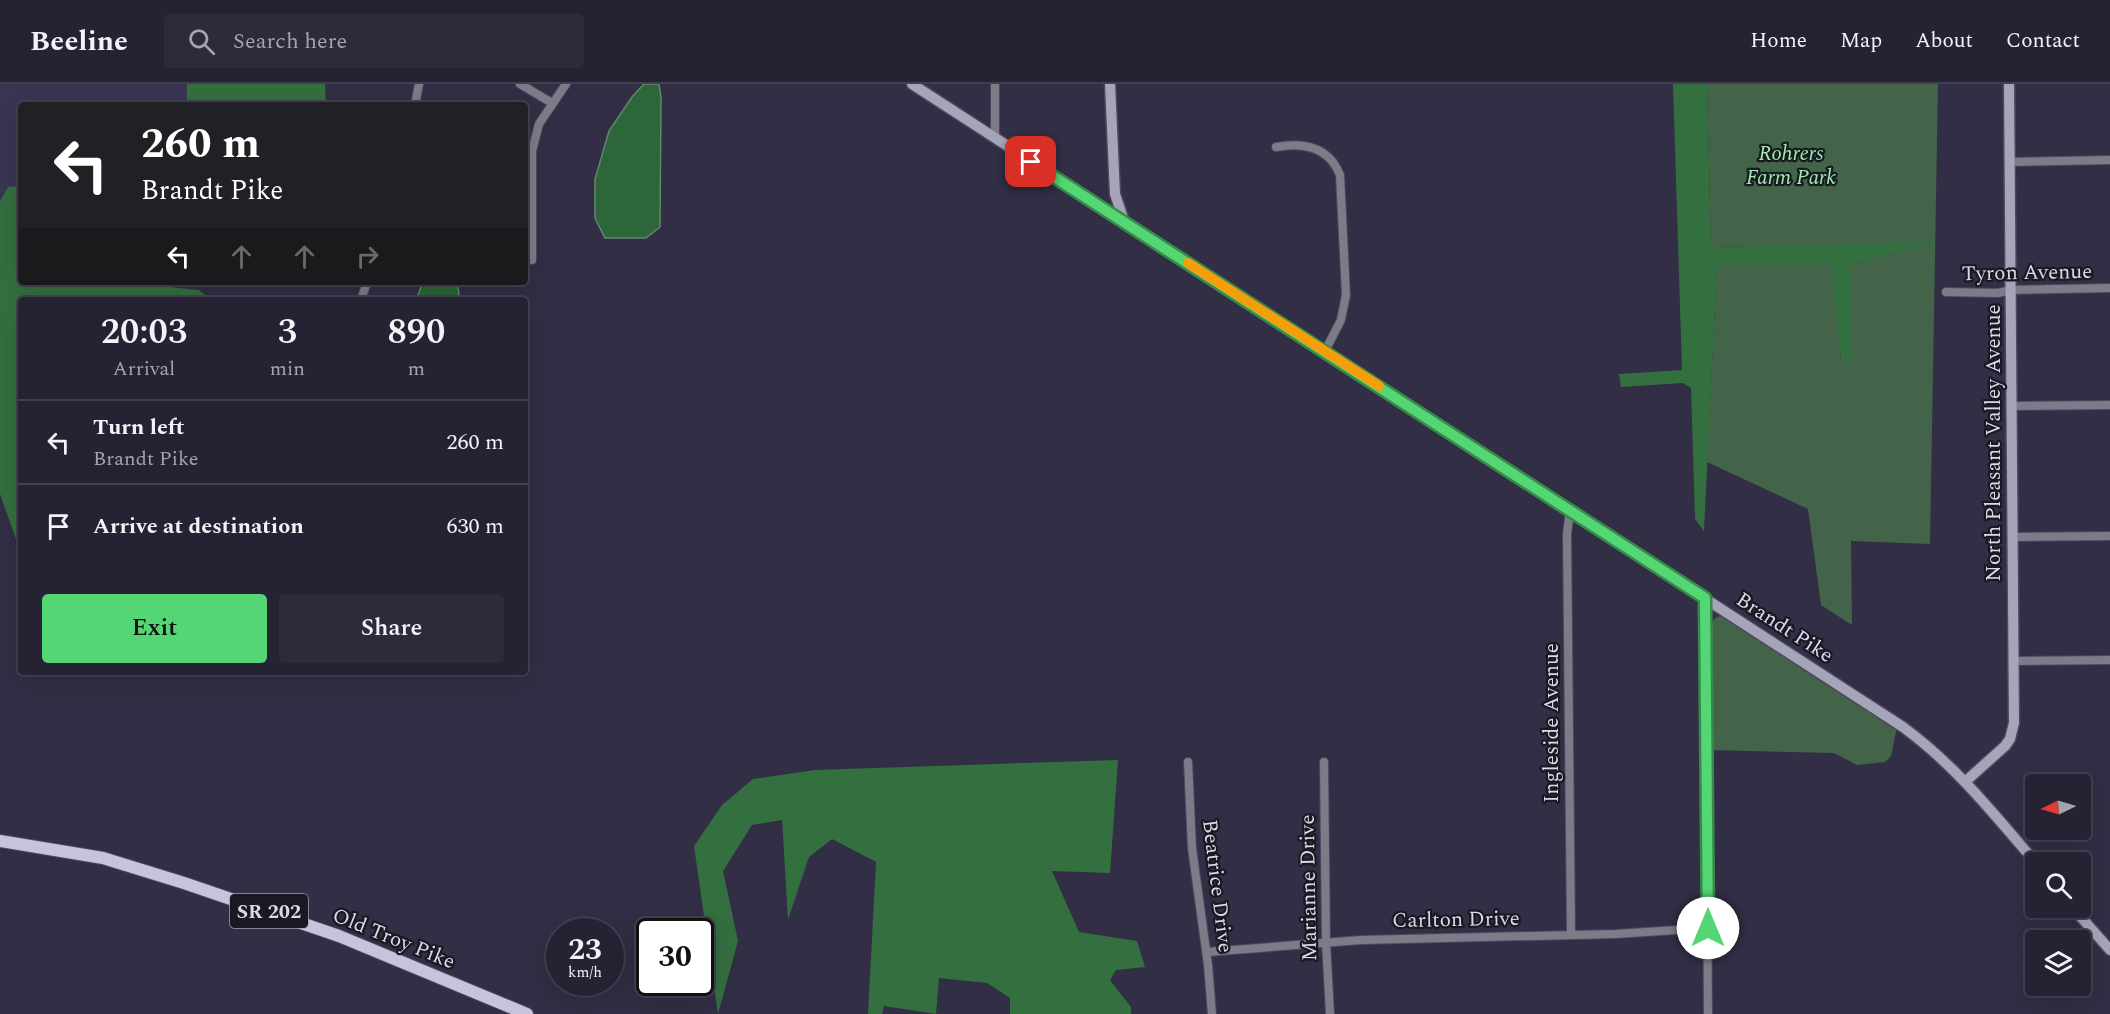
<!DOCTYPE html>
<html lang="en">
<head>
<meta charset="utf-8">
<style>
	:root { --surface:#252234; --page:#2d2a3c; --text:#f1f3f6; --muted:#a3a4ac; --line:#423f4f; --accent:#53d673 }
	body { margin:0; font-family:Spectral,serif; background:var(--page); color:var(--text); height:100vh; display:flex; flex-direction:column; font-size:22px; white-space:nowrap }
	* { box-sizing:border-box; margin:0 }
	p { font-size:20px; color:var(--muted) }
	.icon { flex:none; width:33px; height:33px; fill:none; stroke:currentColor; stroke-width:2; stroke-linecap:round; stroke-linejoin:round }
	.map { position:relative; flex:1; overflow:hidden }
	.panel { position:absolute; left:18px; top:213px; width:510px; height:378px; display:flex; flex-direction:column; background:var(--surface); border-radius:6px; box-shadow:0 6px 24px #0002,0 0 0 2px var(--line) }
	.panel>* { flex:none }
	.hud { position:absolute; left:18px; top:18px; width:510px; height:183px; border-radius:6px; box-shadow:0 6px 24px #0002,0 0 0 2px var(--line); background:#202124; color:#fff; overflow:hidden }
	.needle { width:39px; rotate:265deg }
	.controls { position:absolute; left:2025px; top:690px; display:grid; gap:12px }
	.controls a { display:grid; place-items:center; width:66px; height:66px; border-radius:6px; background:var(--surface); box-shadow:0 6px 24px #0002,0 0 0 2px var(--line); font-size:30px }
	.speed { position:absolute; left:546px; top:834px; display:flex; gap:12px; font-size:30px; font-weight:700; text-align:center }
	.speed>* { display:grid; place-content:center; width:78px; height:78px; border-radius:50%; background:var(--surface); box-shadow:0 6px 24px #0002,0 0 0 2px var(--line); line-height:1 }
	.speed small { font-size:15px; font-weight:400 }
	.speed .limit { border:3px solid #111; border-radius:9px; background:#fff; color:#111 }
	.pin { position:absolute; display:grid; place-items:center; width:51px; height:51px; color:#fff; margin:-26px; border-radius:12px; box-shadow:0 3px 9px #0006 }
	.me { position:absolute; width:66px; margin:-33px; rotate:0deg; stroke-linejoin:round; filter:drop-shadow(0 0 4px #0008) }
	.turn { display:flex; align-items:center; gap:21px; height:126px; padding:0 24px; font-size:27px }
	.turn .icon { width:78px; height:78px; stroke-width:2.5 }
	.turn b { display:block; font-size:42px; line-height:51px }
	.lanes { display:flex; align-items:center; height:57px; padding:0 24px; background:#0003; justify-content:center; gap:30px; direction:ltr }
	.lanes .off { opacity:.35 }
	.eta { display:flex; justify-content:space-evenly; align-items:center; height:102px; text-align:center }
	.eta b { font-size:36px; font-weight:600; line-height:42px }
	.action { display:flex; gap:12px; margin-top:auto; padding:12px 24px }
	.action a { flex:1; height:69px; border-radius:6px; background:var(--accent); color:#111; font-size:24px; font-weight:600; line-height:69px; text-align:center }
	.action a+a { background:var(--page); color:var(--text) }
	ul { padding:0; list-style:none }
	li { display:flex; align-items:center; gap:18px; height:84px; padding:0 24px; border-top:2px solid var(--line) }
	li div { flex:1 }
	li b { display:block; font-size:22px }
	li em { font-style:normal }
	header { display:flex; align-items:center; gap:36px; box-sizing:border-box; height:84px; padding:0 30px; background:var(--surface); border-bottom:2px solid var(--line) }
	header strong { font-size:28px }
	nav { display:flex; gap:33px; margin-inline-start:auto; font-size:21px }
	.search { width:420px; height:54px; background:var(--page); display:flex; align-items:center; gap:15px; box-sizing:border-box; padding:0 21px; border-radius:6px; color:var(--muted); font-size:22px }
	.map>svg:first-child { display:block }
	.built { fill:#393552 }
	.green { fill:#436448 }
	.forest { fill:#346f40 }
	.water { fill:#2c6639; stroke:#60886e; stroke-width:1.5 }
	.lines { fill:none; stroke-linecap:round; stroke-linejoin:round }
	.street-casing { stroke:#4c495f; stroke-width:10 }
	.secondary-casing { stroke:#4c495f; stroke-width:13 }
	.primary-casing { stroke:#4c495f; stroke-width:14 }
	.street { stroke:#7c7b87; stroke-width:8 }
	.secondary { stroke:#a6a4b8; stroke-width:10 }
	.primary { stroke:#c6c4dd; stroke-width:12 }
	.route-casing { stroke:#368b4b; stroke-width:15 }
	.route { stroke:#53d673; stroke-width:10 }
	.slow { stroke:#f59e0b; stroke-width:10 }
	.labels { text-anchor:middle; stroke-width:4.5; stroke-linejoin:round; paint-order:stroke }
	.shield { fill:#191823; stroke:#a09fad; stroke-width:1.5 }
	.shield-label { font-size:20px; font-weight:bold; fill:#dad9e8 }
	.park-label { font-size:21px; font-style:italic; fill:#9befa9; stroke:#191823 }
	.street-label { font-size:21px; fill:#dad9e8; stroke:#191823 }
</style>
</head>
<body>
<header>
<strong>Beeline</strong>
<div class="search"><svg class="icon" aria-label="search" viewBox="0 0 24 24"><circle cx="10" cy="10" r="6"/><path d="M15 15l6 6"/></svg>Search here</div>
<nav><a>Home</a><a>Map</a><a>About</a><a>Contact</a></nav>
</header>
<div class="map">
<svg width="2110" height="930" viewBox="0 0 2110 930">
	<rect width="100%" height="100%" fill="#312e45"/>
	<path class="built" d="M0 0H190L191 21H21V137H0Z"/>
	<path class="green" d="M1707 0H1938L1930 460 1851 457 1852 541 1821 521 1808 425 1707 378 1717 180H1832L1841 276 1851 274 1850 181 1932 159 1711 163Z
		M1724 531 1897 643 1891 672 1885 678 1857 681 1834 669 1710 666 1709 552C1711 541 1711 533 1724 531Z"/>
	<path class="forest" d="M187 0H325L326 21H187Z
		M1673 0H1707L1711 163 1936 158 1851 181V275L1841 276 1831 180 1717 181 1704 447 1695 435 1691 304 1683 299 1621 303 1619 290 1682 286Z
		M21 102V198H147L149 201 199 206 211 216H21V469L0 410V117L8 103Z
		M1118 676 1110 789 1052 787 1079 848 1137 857 1145 883 1116 886 1110 896 1131 923V930H1010V914L987 899 939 894 936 930 884 922 882 930H868L876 778 832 755 809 773 788 836 782 736 752 741 723 787 738 857 718 930 694 762 722 721 753 695 815 686Z"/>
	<path class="water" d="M644 0H659L661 13 660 143 646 154H605L595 134V95L609 47 632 13Z
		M423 198H457L460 216H416Z"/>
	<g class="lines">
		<g class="street-casing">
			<path id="street" d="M520 0 552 19
				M995 0V54
				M415 21 419 0
				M1276 63C1304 58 1329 63 1340 91L1346 211 1341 236 1325 267
				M2010 78 2110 76
				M532 176V67L539 40 566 0
				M1946 208 1998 209 2011 206 2110 204
				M361 216 367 198
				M2012 322 2110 321
				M1570 426 1567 450 1571 851
				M2013 453 2110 452
				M1705 514 1708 930
				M2014 577 2110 576
				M1188 678 1192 764 1208 881 1212 930
				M1324 678 1326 858 1330 930
				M1207 868 1361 856 1615 850 1708 844"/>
		</g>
		<g class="secondary-casing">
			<path id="secondary" d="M912 0 1903 643C1955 681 1994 730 2036 779
				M1110 0 1115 110 1124 137
				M1966 697 2005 662 2010 655 2014 639 2009 0
				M2073 824 2110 866"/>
		</g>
		<g class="primary-casing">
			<path id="primary" d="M0 757 103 774 184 799 339 852 527 930"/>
		</g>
		<use href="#street" class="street"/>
		<use href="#secondary" class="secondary"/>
		<use href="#primary" class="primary"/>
	</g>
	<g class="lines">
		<g class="route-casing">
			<path id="route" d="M1031 78 1705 514 1708 844"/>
		</g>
		<use href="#route" class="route"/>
		<path class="slow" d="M1188 179 1379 302"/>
	</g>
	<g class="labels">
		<rect class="shield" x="230" y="810" width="78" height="34" rx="4.5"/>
		<g class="shield-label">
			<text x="269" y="834">SR 202</text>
		</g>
		<g class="park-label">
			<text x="1791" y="76">Rohrers<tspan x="1791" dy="24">Farm Park</tspan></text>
		</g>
		<g class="street-label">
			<text transform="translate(2027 188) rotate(-1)" y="7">Tyron Avenue</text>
			<text transform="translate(1993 359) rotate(-90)" y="7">North Pleasant Valley Avenue</text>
			<text transform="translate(1785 543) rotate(33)" y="7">Brandt Pike</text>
			<text transform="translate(1551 639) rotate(-90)" y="7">Ingleside Avenue</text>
			<text transform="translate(1218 802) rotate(83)" y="7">Beatrice Drive</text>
			<text transform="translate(1308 804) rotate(-91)" y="7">Marianne Drive</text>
			<text transform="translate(1456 835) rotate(-1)" y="7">Carlton Drive</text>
			<text transform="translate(394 854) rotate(22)" y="7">Old Troy Pike</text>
		</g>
	</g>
</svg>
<div class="controls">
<a><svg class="needle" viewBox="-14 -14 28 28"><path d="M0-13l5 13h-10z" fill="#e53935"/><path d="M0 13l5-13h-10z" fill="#a3a4ac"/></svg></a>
<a><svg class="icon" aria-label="search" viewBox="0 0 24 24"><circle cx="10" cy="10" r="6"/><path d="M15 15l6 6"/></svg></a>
<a><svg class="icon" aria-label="layers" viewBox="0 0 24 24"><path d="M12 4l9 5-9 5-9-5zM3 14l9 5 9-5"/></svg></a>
</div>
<div class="speed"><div>23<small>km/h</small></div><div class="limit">30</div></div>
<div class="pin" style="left:1031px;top:78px;background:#d93025"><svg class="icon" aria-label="arrive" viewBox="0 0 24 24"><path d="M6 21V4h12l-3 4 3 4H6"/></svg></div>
<svg class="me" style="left:1708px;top:844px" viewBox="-20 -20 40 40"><circle r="19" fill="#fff"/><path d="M0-13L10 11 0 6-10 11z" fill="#53d673"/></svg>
<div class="hud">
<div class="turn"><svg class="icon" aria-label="left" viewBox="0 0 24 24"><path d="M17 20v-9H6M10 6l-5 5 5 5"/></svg><div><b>260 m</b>Brandt Pike</div></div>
<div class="lanes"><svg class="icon" aria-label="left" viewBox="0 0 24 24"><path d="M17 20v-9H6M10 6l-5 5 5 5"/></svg><svg class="icon off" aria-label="ahead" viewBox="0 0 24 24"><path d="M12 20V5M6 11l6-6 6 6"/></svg><svg class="icon off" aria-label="ahead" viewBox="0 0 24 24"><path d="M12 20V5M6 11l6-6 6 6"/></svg><svg class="icon off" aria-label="right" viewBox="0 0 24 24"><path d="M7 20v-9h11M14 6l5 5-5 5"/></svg></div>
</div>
<section class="panel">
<div class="eta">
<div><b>20:03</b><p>Arrival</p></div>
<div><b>3</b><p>min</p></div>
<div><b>890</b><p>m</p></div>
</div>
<ul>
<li><svg class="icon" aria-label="left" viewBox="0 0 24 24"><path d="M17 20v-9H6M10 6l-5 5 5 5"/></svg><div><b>Turn left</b><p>Brandt Pike</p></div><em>260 m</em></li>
<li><svg class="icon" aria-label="arrive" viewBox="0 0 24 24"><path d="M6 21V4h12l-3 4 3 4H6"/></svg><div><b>Arrive at destination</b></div><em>630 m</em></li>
</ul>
<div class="action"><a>Exit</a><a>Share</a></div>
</section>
</div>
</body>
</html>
